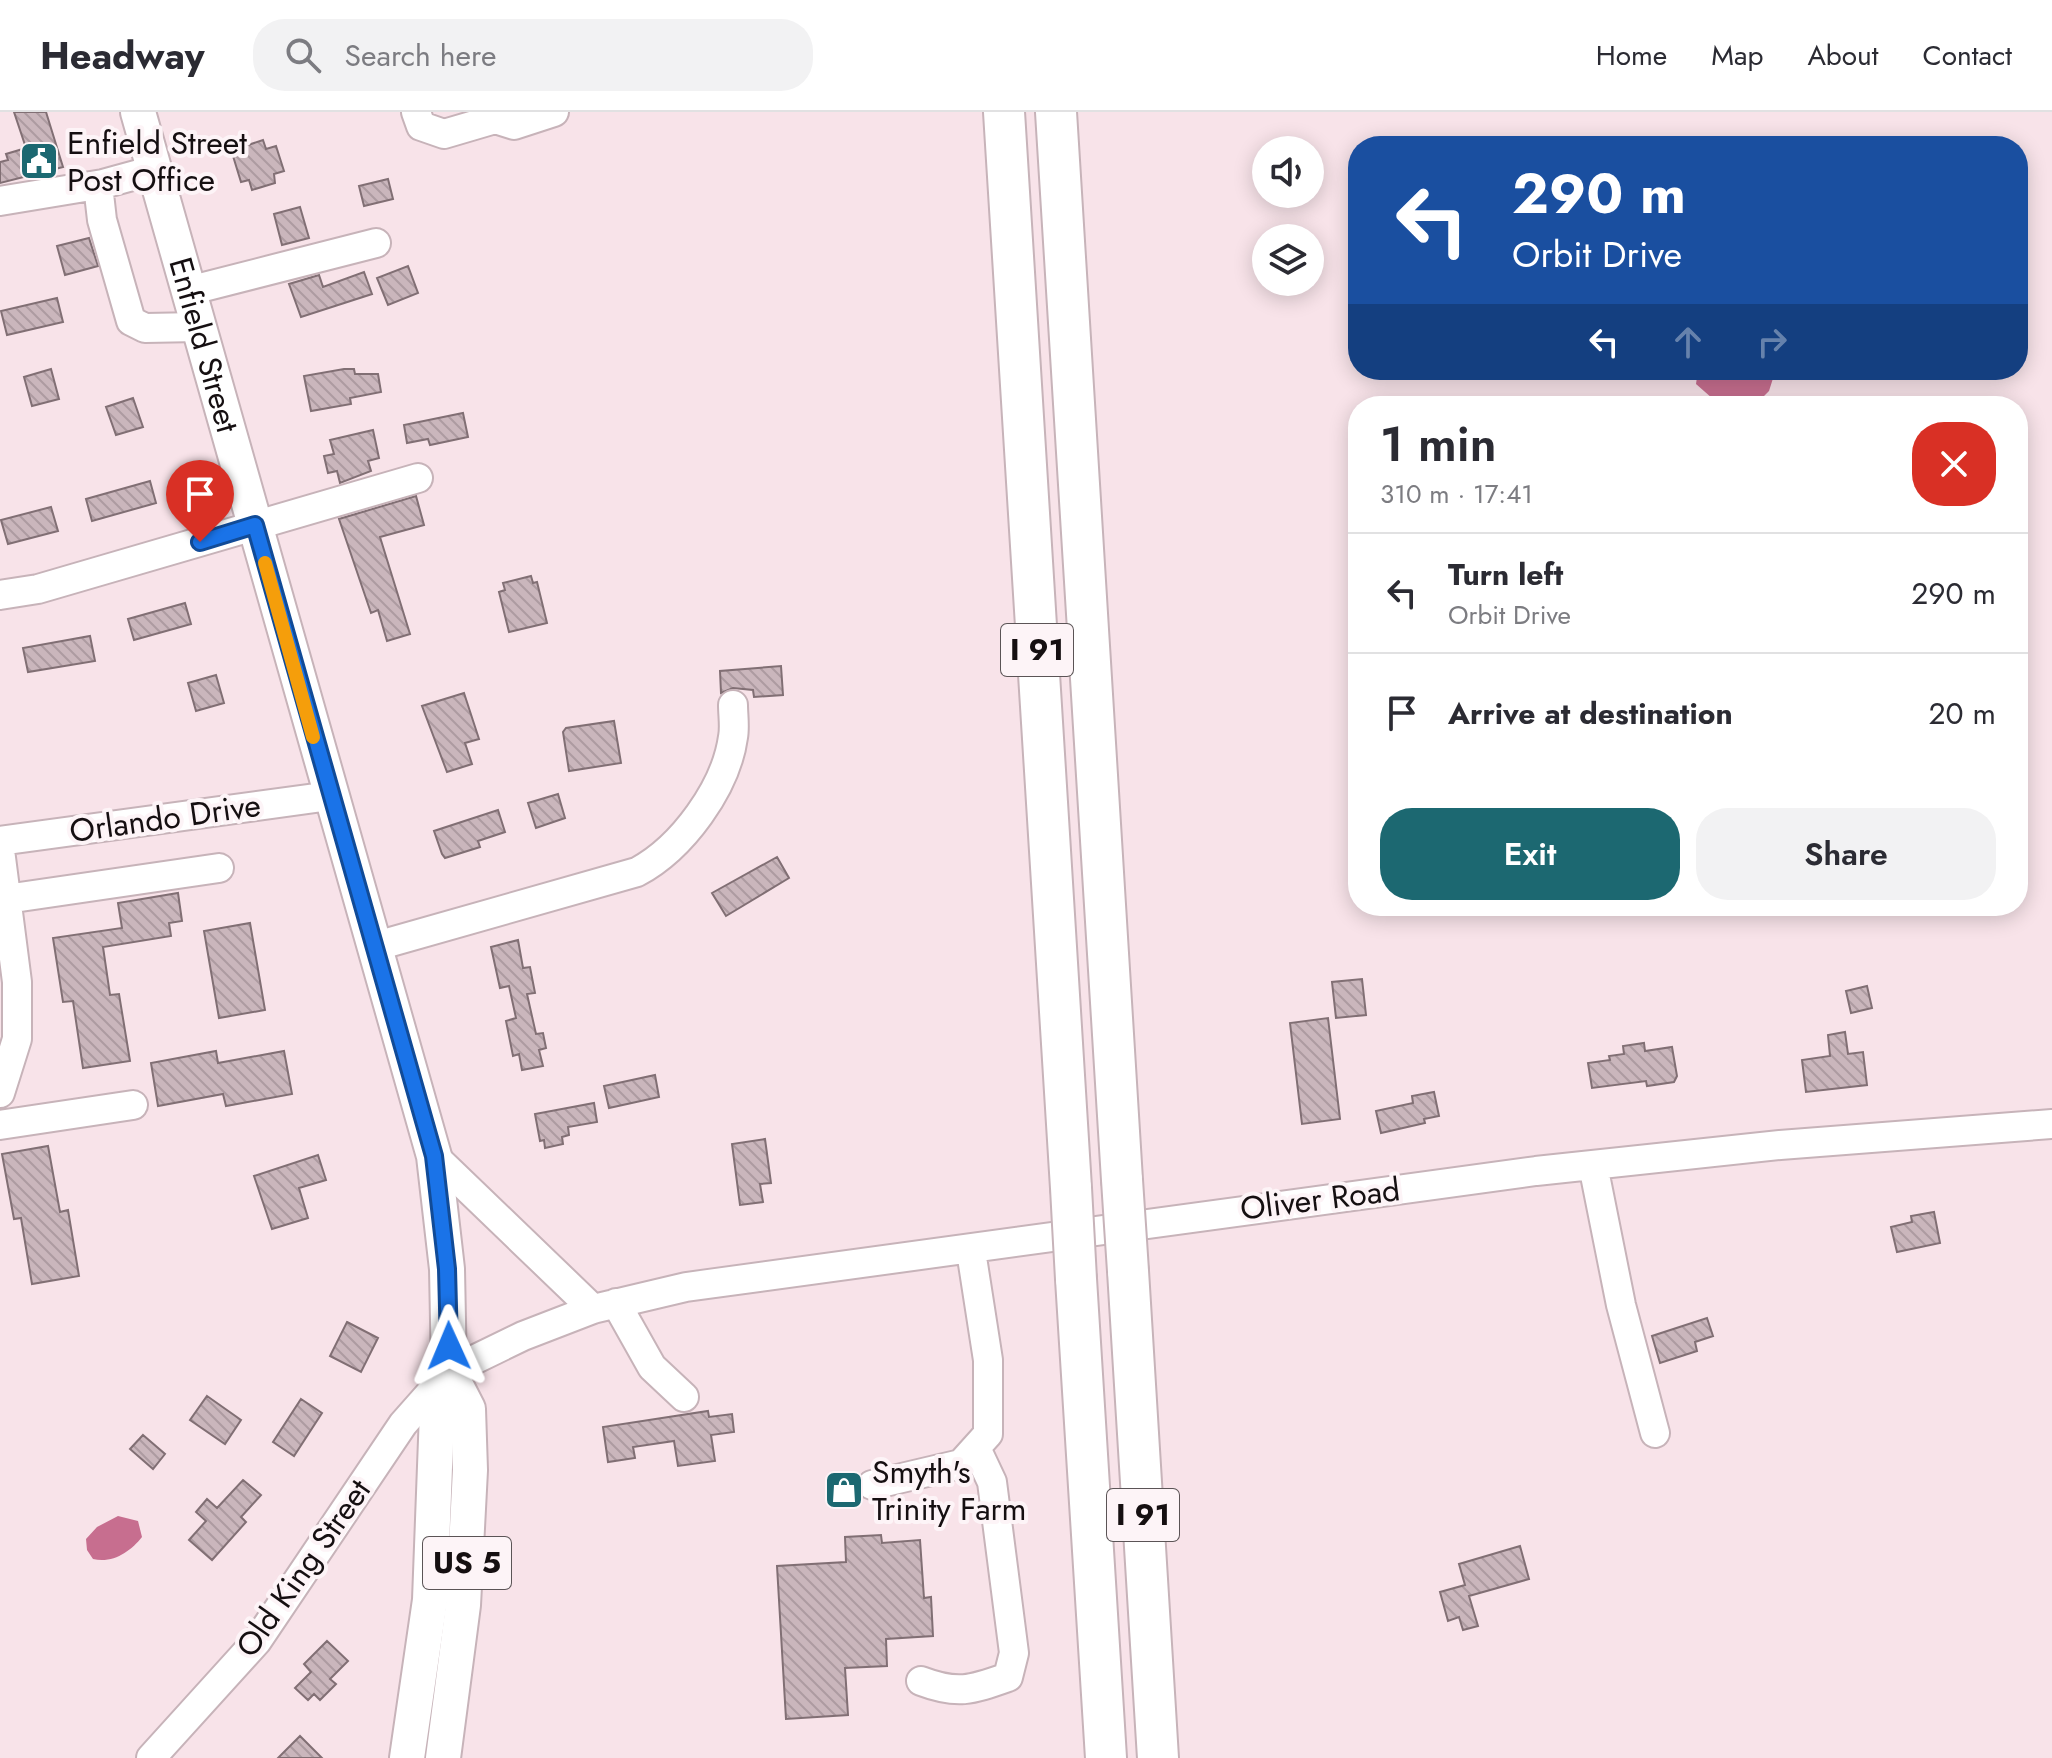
<!DOCTYPE html>
<html lang="en">
<head>
<meta charset="utf-8">
<style>
	:root { --surface:#fff; --page:#f2f2f3; --text:#2b2b33; --muted:#7c7c81; --line:#e1e1e2; --accent:#1c6871 }
	body { margin:0; font-family:Jost,sans-serif; background:var(--page); color:var(--text); height:100vh; display:flex; flex-direction:column; font-size:30px; white-space:nowrap }
	* { box-sizing:border-box; margin:0 }
	p { font-size:26px; color:var(--muted) }
	.icon { flex:none; width:44px; height:44px; fill:none; stroke:currentColor; stroke-width:2; stroke-linecap:round; stroke-linejoin:round }
	.map { position:relative; flex:1; overflow:hidden }
	.side { position:absolute; left:1348px; top:284px; width:680px; height:520px; display:flex; flex-direction:column; background:var(--surface); border-radius:32px; box-shadow:0 4px 20px #0003 }
	.side>* { flex:none }
	.top-card { position:absolute; left:1348px; top:24px; width:680px; height:244px; border-radius:32px; box-shadow:0 4px 20px #0003; background:#1a4fa0; color:#fff; overflow:hidden }
	.tools { position:absolute; left:1252px; top:24px; display:grid; gap:16px }
	.tools a { display:grid; place-items:center; width:72px; height:72px; border-radius:50%; background:var(--surface); box-shadow:0 4px 20px #0003; font-size:40px }
	.pin { position:absolute; display:grid; place-items:center; width:68px; height:68px; color:#fff; margin:-82px -34px; border-radius:50% 50% 50% 0; rotate:-45deg; box-shadow:0 0 8px #0007 }
	.pin .icon { rotate:45deg }
	.me { position:absolute; width:88px; margin:-44px; rotate:359deg; stroke-linejoin:round; filter:drop-shadow(0 0 6px #0008) }
	.turn { display:flex; align-items:center; gap:28px; height:168px; padding:0 32px; font-size:36px }
	.turn .icon { width:104px; height:104px; stroke-width:2.5 }
	.turn b { display:block; font-size:56px; line-height:68px }
	.lanes { display:flex; align-items:center; height:76px; padding:0 32px; background:#0003; justify-content:center; gap:40px; direction:ltr }
	.lanes .off { opacity:.35 }
	.round { display:grid; place-items:center; flex:none; width:84px; height:84px; border-radius:32px; background:var(--page) }
	.headline { display:flex; align-items:center; justify-content:space-between; height:136px; padding:0 32px }
	h1 { font-size:48px; font-weight:600; line-height:60px }
	.primary-button { display:flex; gap:16px; margin-top:auto; padding:16px 32px }
	.primary-button a { flex:1; height:92px; border-radius:32px; background:var(--accent); color:#fff; font-size:32px; font-weight:600; line-height:92px; text-align:center }
	.primary-button a+a { background:var(--page); color:var(--text) }
	ul { padding:0; list-style:none }
	li { display:flex; align-items:center; gap:24px; height:120px; padding:0 32px; border-top:2px solid var(--line) }
	li div { flex:1 }
	li b { display:block; font-size:30px }
	li em { font-style:normal }
	header { display:flex; align-items:center; gap:48px; box-sizing:border-box; height:112px; padding:0 40px; background:var(--surface); border-bottom:2px solid var(--line) }
	header strong { font-size:38px }
	nav { display:flex; gap:44px; margin-inline-start:auto; font-size:28px }
	.search { width:560px; height:72px; background:var(--page); display:flex; align-items:center; gap:20px; box-sizing:border-box; padding:0 28px; border-radius:32px; color:var(--muted); font-size:30px }
	.map>svg:first-child { display:block }
	.water { fill:#c76e8f }
	.building { fill:url(#building-back-hatch); stroke:#816f74; stroke-width:2 }
	.lines { fill:none; stroke-linecap:round; stroke-linejoin:round }
	.minor-casing { stroke:#c7b3b9; stroke-width:32 }
	.major-casing { stroke:#c7b3b9; stroke-width:38 }
	.highway-casing { stroke:#c7b3b9; stroke-width:44 }
	.minor { stroke:#fff; stroke-width:28 }
	.major { stroke:#fff; stroke-width:34 }
	.highway { stroke:#fff; stroke-width:40 }
	.highway-bridge-casing { stroke:#c7b3b9; stroke-width:44; stroke-linecap:butt }
	.highway-bridge { stroke:#fff; stroke-width:40 }
	.route-casing { stroke:#114b97; stroke-width:20 }
	.route { stroke:#1a73e8; stroke-width:14 }
	.slow { stroke:#f59e0b; stroke-width:14 }
	.labels { text-anchor:middle; stroke-width:8; stroke-linejoin:round; paint-order:stroke }
	.shield { fill:#fdf4f7; stroke:#5b5456; stroke-width:2 }
	.shield-label { font-size:30px; font-weight:bold; fill:#150f11 }
	.poi-label { font-size:32px; fill:#150f11; stroke:#fdf4f7; text-anchor:start }
	.street-label { font-size:32px; fill:#150f11; stroke:#fdf4f7 }
</style>
</head>
<body>
<header>
<strong>Headway</strong>
<div class="search"><svg class="icon" aria-label="search" viewBox="0 0 24 24"><circle cx="10" cy="10" r="6"/><path d="M15 15l6 6"/></svg>Search here</div>
<nav><a>Home</a><a>Map</a><a>About</a><a>Contact</a></nav>
</header>
<div class="map">
<svg width="2052" height="1646" viewBox="0 0 2052 1646">
	<defs>
		<pattern id="building-back-hatch" width="6" height="6" patternUnits="userSpaceOnUse" patternTransform="scale(2)"><rect width="6" height="6" fill="#cab6bc"/><path d="M-1 5l2 2M0 0l6 6M5-1l2 2" fill="none" stroke="#ad9ba1"/></pattern>
	</defs>
	<rect width="100%" height="100%" fill="#f8e3e9"/>
	<path class="water" d="M1698 258H1774L1775 260 1769 279 1756 292 1721 294 1696 272Z
		M118 1404 138 1409 142 1425C131 1439 113 1452 93 1447L87 1438 86 1427 97 1415Z"/>
	<path class="building" d="M14 0H46L63 55 0 71V50L8 48 6 42 26 36Z
		M263 28 266 37 276 34 284 59 274 62 275 71 252 78 249 68 241 70 233 44 241 42 239 36Z
		M388 67 393 87 364 94 359 74Z
		M300 95 309 126 282 133 274 102Z
		M89 126 98 154 65 163 57 134Z
		M408 154 418 181 388 193 377 166Z
		M364 160 372 182 301 205 289 172 319 163 323 175Z
		M57 186 63 210 7 223 1 199Z
		M51 257 59 287 32 294 24 265Z
		M344 257H354L355 262H378L381 280 350 286 351 292 311 299 304 264Z
		M133 286 143 315 116 323 106 295Z
		M463 301 468 325 430 333 428 327 407 331 404 313Z
		M373 318 379 346 368 349 371 359 340 371 337 359 328 361 324 344 334 342 330 328Z
		M150 369 156 391 92 409 86 387Z
		M416 384 424 413 380 425 410 522 387 529 378 498 371 501 339 407Z
		M51 395 58 419 8 432 1 408Z
		M531 464 533 471 537 470 547 511 509 520 499 480 505 478 503 471Z
		M185 491 191 512 134 528 128 507Z
		M90 524 95 549 28 560 23 536Z
		M781 554 783 583 754 585 753 578 733 576 721 581 720 559Z
		M216 563 224 591 196 599 188 571Z
		M464 581 479 627 465 631 472 652 447 660 422 594Z
		M614 609 621 651 569 659 563 620 566 616Z
		M558 682 565 706 536 716 528 691Z
		M498 698 505 720 478 729 480 735 445 746 442 742 434 719Z
		M777 745 789 766 726 804 712 781Z
		M178 781 182 809 169 811 171 824 103 835 110 883 119 882 130 949 83 956 73 889 63 890 53 826 122 816 118 791Z
		M250 811 265 898 219 906 204 819Z
		M518 828 523 856 530 855 535 881 527 882 536 922 543 921 546 936 539 938 543 954 522 958 519 942 513 944 506 909 516 906 509 874 500 876 491 835Z
		M1362 867 1366 903 1336 906 1332 870Z
		M1867 874 1872 896 1851 901 1846 879Z
		M1328 906 1340 1007 1302 1012 1290 911Z
		M1845 920 1848 942 1863 940 1867 973 1806 980 1802 948 1830 944 1828 923Z
		M1644 931 1645 939 1672 935 1677 964 1674 970 1647 974 1646 969 1592 976 1588 951 1610 948 1609 944 1624 942 1623 934Z
		M216 939 218 951 284 939 292 982 226 994 223 982 158 994 151 951Z
		M655 963 659 985 609 996 604 974Z
		M1434 980 1439 1004 1424 1007 1425 1011 1381 1021 1376 999 1413 991 1412 984Z
		M594 991 597 1010 568 1015 569 1023 562 1025 563 1032 545 1036 544 1028 540 1029 535 1002Z
		M765 1027 771 1071 760 1072 763 1090 740 1093 732 1032Z
		M48 1034 60 1100 68 1098 79 1164 32 1172 21 1106 14 1107 2 1042Z
		M318 1043 326 1068 299 1076 308 1106 272 1117 254 1064Z
		M1934 1100 1940 1131 1897 1140 1891 1115 1912 1110 1911 1104Z
		M1707 1206 1713 1224 1695 1230 1697 1239 1660 1251 1652 1224Z
		M347 1210 378 1226 361 1260 330 1244Z
		M207 1284 241 1308 225 1332 190 1308Z
		M301 1287 322 1301 294 1344 273 1330Z
		M708 1299 709 1305 732 1302 734 1320 711 1323 715 1349 678 1354 674 1329 633 1335 635 1346 608 1350 603 1315Z
		M143 1323 165 1342 153 1357 130 1337Z
		M243 1368 261 1383 241 1405 246 1410 212 1448 189 1428 206 1409 196 1400 207 1387 217 1396Z
		M881 1423 882 1431 920 1428 924 1486 931 1485 933 1524 886 1527 887 1554 845 1556 848 1603 786 1607 777 1454 846 1450 845 1425Z
		M1520 1434 1529 1467 1469 1484 1478 1514 1463 1518 1459 1505 1448 1509 1440 1480 1465 1473 1459 1452Z
		M327 1529 348 1549 330 1567 336 1572 320 1588 314 1582 308 1588 295 1576 311 1560 304 1552Z
		M300 1624 322 1646H278Z"/>
	<g class="lines">
		<g class="minor-casing">
			<path id="minor" d="M416 0 421 14 444 22 495 7 514 13 554 0
				M98 73 102 108 131 209 145 216 199 215
				M0 89 103 72 154 58
				M188 179 376 131
				M0 483 38 477 418 366
				M0 729 330 684
				M0 738 17 870V927L0 981
				M0 788 219 756
				M373 835 637 760C682 736 726 676 733 625 735 615 733 603 733 593
				M0 1013 133 993
				M434 1044 593 1197
				M1593 1053 1621 1193 1655 1321
				M616 1191 652 1255 684 1285
				M872 1373 961 1352 988 1322V1248L971 1139
				M921 1569C958 1583 971 1578 1008 1565L1014 1541 992 1370 976 1336
				M151 1646 257 1529 403 1312 449 1260 523 1224 593 1197 686 1175 1536 1059 1780 1033 2052 1012"/>
		</g>
		<g class="major-casing">
			<g id="major">
				<path id="s1" d="M138 0 434 1044 447 1157 449 1260 437 1301 430 1488 407 1646"/>
				<path d="M443 1646 463 1493 470 1358 468 1297 449 1260"/>
			</g>
		</g>
		<g class="highway-casing">
			<path id="highway" d="M1004 0 1071 1076
				M1056 0 1122 1068
				M1128 1159 1158 1646
				M1076 1167 1106 1646"/>
		</g>
		<use href="#minor" class="minor"/>
		<use href="#major" class="major"/>
		<use href="#highway" class="highway"/>
		<g class="highway-bridge-casing">
			<path id="highway-bridge" d="M1122 1068 1128 1159
				M1071 1076 1076 1167"/>
		</g>
		<use href="#highway-bridge" class="highway-bridge"/>
	</g>
	<g class="lines">
		<g class="route-casing">
			<path id="route" d="M200 430 255 413 434 1044 447 1157 449 1234"/>
		</g>
		<use href="#route" class="route"/>
		<path class="slow" d="M265 451 313 625"/>
	</g>
	<defs>
		<g id="civic-square" transform="scale(2)"><rect x="-9" y="-9" width="18" height="18" rx="4" fill="#1c6871" stroke="#fdf4f7"/><path d="M-.6-6.5H3V-4.5H.6V-3L4-1V1h2V6H-6V1h2V-1L-.6-3ZM-1.2 2.5V6h2.4V2.5Z" fill="#fff"/></g>
		<g id="shop-square" transform="scale(2)"><rect x="-9" y="-9" width="18" height="18" rx="4" fill="#1c6871" stroke="#fdf4f7"/><path d="M-5-2.5h2.3a2.7 3.5 0 0 1 5.4 0H5L5.5 6h-11ZM-1.5-2.5h3a1.5 2.3 0 0 0-3 0Z" fill="#fff"/></g>
	</defs>
	<g fill-rule="evenodd">
		<use href="#civic-square" x="39" y="49"/>
		<use href="#shop-square" x="844" y="1378"/>
	</g>
	<g class="labels">
		<g class="shield">
			<rect x="1001" y="512" width="72" height="52" rx="6"/>
			<rect x="1107" y="1377" width="72" height="52" rx="6"/>
			<rect x="423" y="1425" width="88" height="52" rx="6"/>
		</g>
		<g class="shield-label">
			<text x="1037" y="548">I 91</text>
			<text x="1143" y="1413">I 91</text>
			<text x="467" y="1461">US 5</text>
		</g>
		<g class="poi-label">
			<text x="67" y="42">Enfield Street<tspan x="67" dy="37">Post Office</tspan></text>
			<text x="872" y="1371">Smyth's<tspan x="872" dy="37">Trinity Farm</tspan></text>
		</g>
		<g class="street-label">
			<text dy="11" stroke="none"><textPath href="#s1" startOffset="242">Enfield Street</textPath></text>
			<text transform="translate(165 706) rotate(-8)" y="11">Orlando Drive</text>
			<text transform="translate(1320 1087) rotate(-7)" y="11">Oliver Road</text>
			<text transform="translate(303 1456) rotate(-55)" y="11">Old King Street</text>
		</g>
	</g>
</svg>
<div class="tools">
<a><svg class="icon" aria-label="sound" viewBox="0 0 24 24"><path d="M4 9h4l5-4v14l-5-4H4zM17 9q2 3 0 6"/></svg></a>
<a><svg class="icon" aria-label="layers" viewBox="0 0 24 24"><path d="M12 4l9 5-9 5-9-5zM3 14l9 5 9-5"/></svg></a>
</div>
<div class="pin" style="left:200px;top:430px;background:#d93025"><svg class="icon" aria-label="arrive" viewBox="0 0 24 24"><path d="M6 21V4h12l-3 4 3 4H6"/></svg></div>
<svg class="me" style="left:449px;top:1234px" viewBox="-20 -20 40 40"><path d="M0-17L14 15 0 8-14 15z" fill="#1a73e8" stroke="#fff" stroke-width="4"/></svg>
<div class="top-card">
<div class="turn"><svg class="icon" aria-label="left" viewBox="0 0 24 24"><path d="M17 20v-9H6M10 6l-5 5 5 5"/></svg><div><b>290 m</b>Orbit Drive</div></div>
<div class="lanes"><svg class="icon" aria-label="left" viewBox="0 0 24 24"><path d="M17 20v-9H6M10 6l-5 5 5 5"/></svg><svg class="icon off" aria-label="ahead" viewBox="0 0 24 24"><path d="M12 20V5M6 11l6-6 6 6"/></svg><svg class="icon off" aria-label="right" viewBox="0 0 24 24"><path d="M7 20v-9h11M14 6l5 5-5 5"/></svg></div>
</div>
<section class="side">
<div class="headline"><div><h1>1 min</h1><p>310 m · 17:41</p></div><a class="round" style="background:#d93025;color:#fff"><svg class="icon" aria-label="close" viewBox="0 0 24 24"><path d="M6 6l12 12M18 6L6 18"/></svg></a></div>
<ul>
<li><svg class="icon" aria-label="left" viewBox="0 0 24 24"><path d="M17 20v-9H6M10 6l-5 5 5 5"/></svg><div><b>Turn left</b><p>Orbit Drive</p></div><em>290 m</em></li>
<li><svg class="icon" aria-label="arrive" viewBox="0 0 24 24"><path d="M6 21V4h12l-3 4 3 4H6"/></svg><div><b>Arrive at destination</b></div><em>20 m</em></li>
</ul>
<div class="primary-button"><a>Exit</a><a>Share</a></div>
</section>
</div>
</body>
</html>
